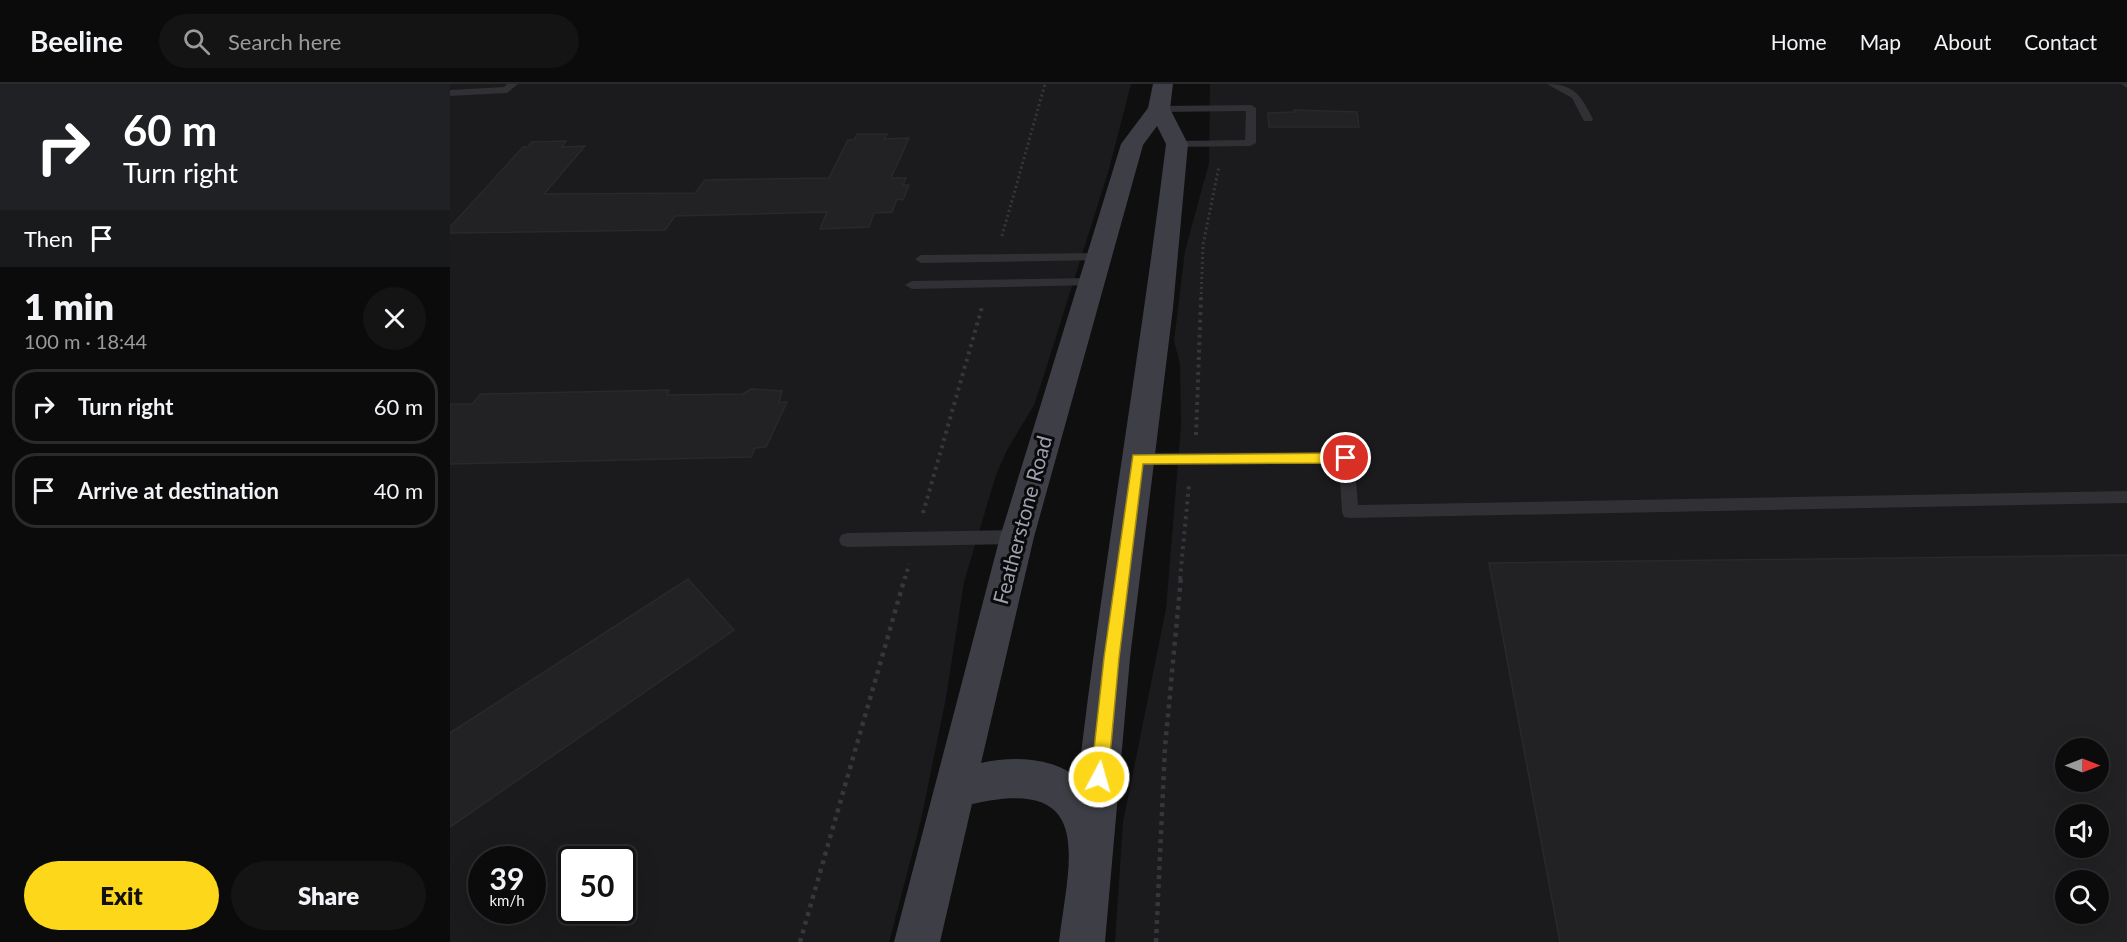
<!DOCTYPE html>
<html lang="en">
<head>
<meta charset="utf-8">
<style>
	:root { --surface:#0b0b0c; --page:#141415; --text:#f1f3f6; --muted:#9a9b9d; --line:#2b2b2d; --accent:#fdd81a }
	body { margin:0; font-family:Lato,sans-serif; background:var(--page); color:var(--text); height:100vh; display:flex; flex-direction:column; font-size:22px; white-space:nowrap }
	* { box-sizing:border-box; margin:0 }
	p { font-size:20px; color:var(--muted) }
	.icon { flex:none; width:33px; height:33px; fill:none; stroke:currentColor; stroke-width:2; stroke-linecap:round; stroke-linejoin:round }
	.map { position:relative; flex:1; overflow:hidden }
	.sheet { display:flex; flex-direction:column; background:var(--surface); width:450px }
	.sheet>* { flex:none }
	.top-card { background:#202124; color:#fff; overflow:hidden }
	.needle { width:39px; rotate:90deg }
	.buttons { position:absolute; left:1605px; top:654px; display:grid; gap:12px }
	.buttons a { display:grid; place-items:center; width:54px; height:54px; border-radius:50%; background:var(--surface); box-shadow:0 6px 24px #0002,0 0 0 2px var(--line); font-size:30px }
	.speed { position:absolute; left:18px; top:762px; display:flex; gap:12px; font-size:30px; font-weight:700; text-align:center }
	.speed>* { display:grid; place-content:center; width:78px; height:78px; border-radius:50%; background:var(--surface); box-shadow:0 6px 24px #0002,0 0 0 2px var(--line); line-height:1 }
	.speed small { font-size:15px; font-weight:400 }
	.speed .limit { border:3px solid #111; border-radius:9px; background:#fff; color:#111 }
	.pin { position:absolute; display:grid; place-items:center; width:51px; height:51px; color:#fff; margin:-26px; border:3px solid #fff; border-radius:50%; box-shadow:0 2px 6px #0007 }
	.me { position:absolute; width:66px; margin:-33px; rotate:6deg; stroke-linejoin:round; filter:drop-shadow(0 0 4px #0008) }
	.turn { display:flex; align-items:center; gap:21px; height:126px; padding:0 24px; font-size:27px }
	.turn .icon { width:78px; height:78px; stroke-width:2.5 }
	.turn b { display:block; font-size:42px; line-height:51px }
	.then { display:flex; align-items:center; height:57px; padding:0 24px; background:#0003; gap:12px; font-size:22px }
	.round { display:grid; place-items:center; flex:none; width:63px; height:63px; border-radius:32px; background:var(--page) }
	.headline { display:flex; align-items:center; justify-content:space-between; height:102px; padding:0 24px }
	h1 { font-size:36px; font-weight:800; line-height:45px }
	.button { display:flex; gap:12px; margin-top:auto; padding:12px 24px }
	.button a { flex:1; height:69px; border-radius:36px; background:var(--accent); color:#111; font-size:24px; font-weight:800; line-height:69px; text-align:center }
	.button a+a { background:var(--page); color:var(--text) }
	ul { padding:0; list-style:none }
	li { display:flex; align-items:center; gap:18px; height:75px; margin:0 12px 9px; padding:0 12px; border:3px solid var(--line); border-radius:24px }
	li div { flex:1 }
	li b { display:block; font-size:22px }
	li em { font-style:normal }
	header { display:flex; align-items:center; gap:36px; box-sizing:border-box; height:84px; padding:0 30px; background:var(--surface); border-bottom:2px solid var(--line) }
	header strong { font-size:28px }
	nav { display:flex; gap:33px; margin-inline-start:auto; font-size:21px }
	.search { width:420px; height:54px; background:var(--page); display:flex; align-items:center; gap:15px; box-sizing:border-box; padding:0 21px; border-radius:33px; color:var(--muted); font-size:22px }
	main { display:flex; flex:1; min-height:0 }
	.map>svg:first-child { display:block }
	.built { fill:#1b1b1d; fill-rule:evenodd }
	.building { fill:#222224; stroke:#29292c; stroke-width:1.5; fill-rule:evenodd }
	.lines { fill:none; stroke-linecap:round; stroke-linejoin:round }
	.path-far2 { stroke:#36363c; stroke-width:3; stroke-dasharray:2 3; stroke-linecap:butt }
	.path-far1 { stroke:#36363c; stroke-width:4; stroke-dasharray:3 4.5; stroke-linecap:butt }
	.path { stroke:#36363c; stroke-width:4.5; stroke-dasharray:4 5; stroke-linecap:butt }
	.service { fill:#303035; fill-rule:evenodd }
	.secondary { fill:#3e3e46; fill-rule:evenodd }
	.route { fill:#fdd81a; stroke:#a48c11; stroke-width:1.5 }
	.labels { text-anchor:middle; stroke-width:6; stroke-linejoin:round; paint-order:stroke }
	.street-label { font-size:21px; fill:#9fa1b2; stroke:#0a0a0b }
</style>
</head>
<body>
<header>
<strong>Beeline</strong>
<div class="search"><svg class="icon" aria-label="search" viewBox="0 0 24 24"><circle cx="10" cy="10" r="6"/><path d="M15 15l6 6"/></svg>Search here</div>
<nav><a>Home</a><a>Map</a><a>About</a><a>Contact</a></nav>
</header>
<main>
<section class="sheet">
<div class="top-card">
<div class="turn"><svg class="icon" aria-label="right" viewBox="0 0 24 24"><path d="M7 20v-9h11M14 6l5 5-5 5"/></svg><div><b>60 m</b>Turn right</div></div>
<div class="then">Then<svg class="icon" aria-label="arrive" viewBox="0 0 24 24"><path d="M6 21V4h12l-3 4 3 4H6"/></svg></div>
</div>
<div class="headline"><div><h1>1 min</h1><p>100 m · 18:44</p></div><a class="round"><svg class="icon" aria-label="close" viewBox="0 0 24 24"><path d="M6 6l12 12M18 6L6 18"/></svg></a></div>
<ul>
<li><svg class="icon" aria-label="right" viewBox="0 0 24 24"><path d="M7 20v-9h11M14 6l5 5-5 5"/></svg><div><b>Turn right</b></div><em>60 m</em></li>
<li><svg class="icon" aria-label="arrive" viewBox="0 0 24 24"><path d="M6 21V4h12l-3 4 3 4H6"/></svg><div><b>Arrive at destination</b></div><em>40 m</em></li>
</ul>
<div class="button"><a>Exit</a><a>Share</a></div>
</section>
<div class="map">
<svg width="1677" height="858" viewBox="0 0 1677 858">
	<rect width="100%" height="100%" fill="#0f0f10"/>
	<path class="built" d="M0 0H681L659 85 593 294 584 321 557 366 546 391 514 498 496 614 471 736 439 858H0ZM32 776H82V826H32ZM122 776H172V826H122Z
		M760 0H1677V858H665L673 738 716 525 731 342 730 280 724 257 735 167 759 79ZM1616 664H1648V698H1616ZM1616 730H1648V764H1616ZM1616 796H1648V830H1616Z"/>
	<path class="building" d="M844 26 907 28 909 43H819L818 29 844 28Z
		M407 50H437L434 55 459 54 441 94H456L453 101H459L453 116 447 115 442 128 424 129 419 143 370 145 377 128 225 132 215 146 0 149V143L73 63H78L82 58 116 57 112 63 135 62 94 110 245 109 255 96 379 94 398 56H404Z
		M301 305 332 307 329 318H337L316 363 305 364 301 373 0 380V320H22L31 310 219 306 217 311 293 310Z
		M1677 471V858H1110L1039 479ZM1616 664H1648V698H1616ZM1616 730H1648V764H1616ZM1616 796H1648V830H1616Z
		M238 495 284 546 0 743V649Z"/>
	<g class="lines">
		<path class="path-far2" d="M552 152 595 0
			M751 215 753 161 769 82"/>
		<path class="path-far1" d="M746 351 751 214
			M473 429 532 223
			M455 495 459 480
			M730 495 739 400"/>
		<path class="path" d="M350 858 455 493
			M706 858 715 663 731 493"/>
		<path class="service" d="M57 0H68L57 9 0 12V6L54 3Z
			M1097 0C1125 0 1131 12 1143 35L1142 37H1134L1122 14Z
			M1671 0H1677V4Z
			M801 21 806 24V59L800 62 727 63 721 60 727 57 795 56 796 27 709 28 704 25 709 22Z
			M649 169 654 170 655 173 654 176 471 179 465 175 471 171Z
			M642 194 647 195 649 198 647 201 462 205 455 201 462 197Z
			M896 368 902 370 904 374 908 421 1677 407V419L900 434 894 433 892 428 889 380 688 381 682 379 680 375 682 371 688 369Z
			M567 446 573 448 575 453 573 458 567 460 397 463 391 461 389 456 391 451 397 449Z"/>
		<path class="secondary" d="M703 0H723L720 25 738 60 723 224 680 574 655 858H609C619 775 647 691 522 720L490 858H444L550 453 671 60 698 24ZM707 42 716 60C690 272 653 482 628 694 602 673 563 672 531 679L584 453 693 61Z"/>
	</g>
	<path class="route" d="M896 369 902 374 896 379 693 380 669 574 658 693 655 699 649 701 643 699 641 693 654 574 683 371Z"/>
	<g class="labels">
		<g class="street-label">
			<text transform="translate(573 436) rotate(-75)" y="7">Featherstone Road</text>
		</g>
	</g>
</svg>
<div class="buttons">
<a><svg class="needle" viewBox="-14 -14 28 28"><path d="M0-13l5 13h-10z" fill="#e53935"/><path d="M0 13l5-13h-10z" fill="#9a9b9d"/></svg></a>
<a><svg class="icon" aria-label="sound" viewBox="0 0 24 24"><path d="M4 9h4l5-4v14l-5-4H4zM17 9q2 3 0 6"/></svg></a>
<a><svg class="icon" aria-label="search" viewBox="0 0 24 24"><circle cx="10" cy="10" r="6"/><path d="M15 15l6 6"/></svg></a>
</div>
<div class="speed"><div>39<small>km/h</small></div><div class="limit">50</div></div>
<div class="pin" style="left:896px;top:374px;background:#d93025"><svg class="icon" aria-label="arrive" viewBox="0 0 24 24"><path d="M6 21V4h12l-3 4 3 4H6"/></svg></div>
<svg class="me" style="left:649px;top:693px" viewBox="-20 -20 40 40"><circle r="17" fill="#fdd81a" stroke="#fff" stroke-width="3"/><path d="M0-11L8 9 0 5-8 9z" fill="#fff"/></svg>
</div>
</main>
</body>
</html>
